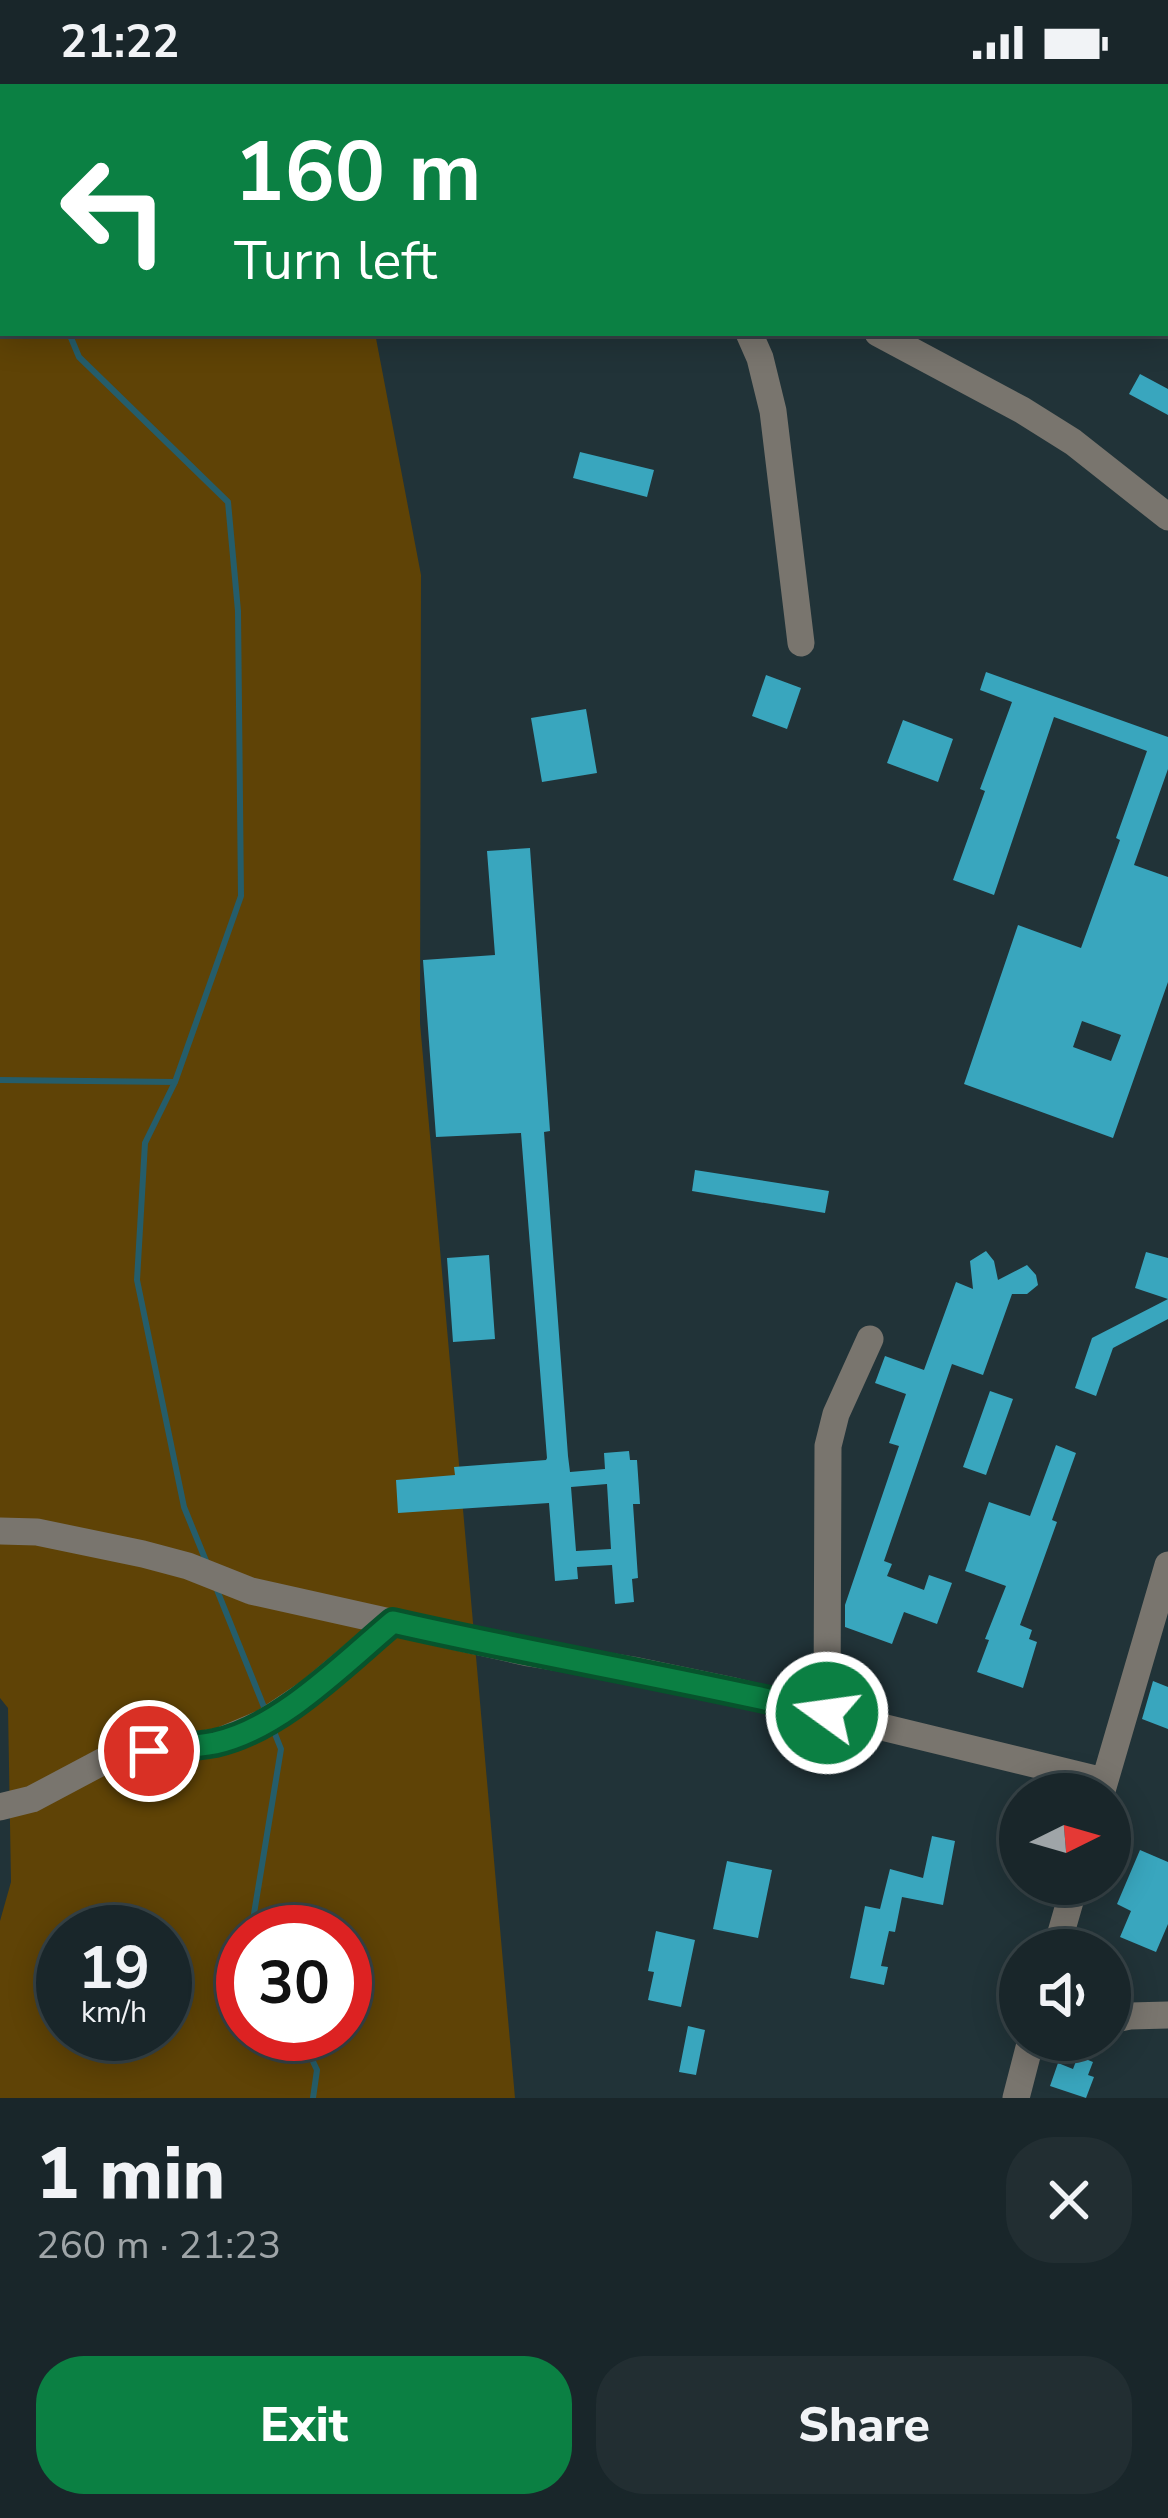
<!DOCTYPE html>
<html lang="en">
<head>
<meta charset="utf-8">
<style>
	:root { --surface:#19262a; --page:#222e32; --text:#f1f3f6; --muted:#9fa5a8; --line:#374347; --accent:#0b8043 }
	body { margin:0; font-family:"Nunito Sans",sans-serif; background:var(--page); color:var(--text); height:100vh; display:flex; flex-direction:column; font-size:45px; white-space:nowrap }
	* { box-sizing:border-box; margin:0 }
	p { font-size:39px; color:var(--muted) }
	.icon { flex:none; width:66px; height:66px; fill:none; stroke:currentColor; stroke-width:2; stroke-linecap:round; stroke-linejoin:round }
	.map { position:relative; height:2014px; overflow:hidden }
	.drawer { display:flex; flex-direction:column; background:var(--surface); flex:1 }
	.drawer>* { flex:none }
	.banner { position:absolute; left:0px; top:0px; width:1170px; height:252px; box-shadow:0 6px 30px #0003,0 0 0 3px var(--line); background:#0b8043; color:#fff; overflow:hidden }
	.needle { width:78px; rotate:85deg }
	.buttons { position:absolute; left:999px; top:1689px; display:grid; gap:24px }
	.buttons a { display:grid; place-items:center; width:132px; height:132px; border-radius:50%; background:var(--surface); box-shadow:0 6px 30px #0003,0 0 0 3px var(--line); font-size:60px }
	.speed { position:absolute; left:36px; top:1821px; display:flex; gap:24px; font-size:60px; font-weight:700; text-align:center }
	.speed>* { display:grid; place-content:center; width:156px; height:156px; border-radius:50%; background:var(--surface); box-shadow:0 6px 30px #0003,0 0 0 3px var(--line); line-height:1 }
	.speed small { font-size:30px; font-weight:400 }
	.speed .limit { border:18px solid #d22; background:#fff; color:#111 }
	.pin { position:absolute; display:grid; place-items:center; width:102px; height:102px; color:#fff; margin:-51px; border:6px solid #fff; border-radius:50%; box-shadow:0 3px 12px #0007 }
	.me { position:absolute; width:132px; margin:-66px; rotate:284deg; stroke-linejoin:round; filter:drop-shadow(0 0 9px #0008) }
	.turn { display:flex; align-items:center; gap:42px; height:252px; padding:0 36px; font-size:54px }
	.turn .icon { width:156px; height:156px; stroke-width:2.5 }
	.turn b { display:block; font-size:84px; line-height:102px }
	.round { display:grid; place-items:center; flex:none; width:126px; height:126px; border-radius:48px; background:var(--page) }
	.summary { display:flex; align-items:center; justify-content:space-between; height:204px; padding:0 36px }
	h1 { font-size:72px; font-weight:800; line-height:90px }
	.button { display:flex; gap:24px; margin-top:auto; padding:24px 36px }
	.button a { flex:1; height:138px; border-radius:48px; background:var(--accent); color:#fff; font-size:48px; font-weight:800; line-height:138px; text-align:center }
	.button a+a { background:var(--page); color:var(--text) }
	.status { display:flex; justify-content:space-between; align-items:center; height:84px; padding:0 60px; background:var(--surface); direction:ltr }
	.status svg { height:33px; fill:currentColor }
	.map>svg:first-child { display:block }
	.green { fill:#5f4306; fill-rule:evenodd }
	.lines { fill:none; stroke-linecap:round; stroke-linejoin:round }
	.stream { stroke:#255d6a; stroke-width:6 }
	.building { fill:#39a6be; fill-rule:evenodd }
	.minor { stroke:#79756e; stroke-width:27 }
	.route-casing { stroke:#07532c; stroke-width:30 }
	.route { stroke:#0b8043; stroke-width:21 }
</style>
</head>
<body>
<div class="status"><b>21:22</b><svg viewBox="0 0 49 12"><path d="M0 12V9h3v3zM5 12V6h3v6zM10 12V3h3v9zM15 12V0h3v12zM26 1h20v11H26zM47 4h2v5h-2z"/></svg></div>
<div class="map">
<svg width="1168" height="2014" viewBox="0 0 1168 2014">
	<rect width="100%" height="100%" fill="#213338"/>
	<path class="green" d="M0 0H327L328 3H3V249H375L421 491 420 939 515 2014H0V1837L11 1798 8 1624 0 1614ZM63 1848H165V1950H63ZM243 1848H345V1950H243Z"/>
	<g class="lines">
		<path class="stream" d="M0 88 3 95
			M69 249 79 273 228 418 238 527 241 812 175 998 145 1059 137 1196 184 1423 206 1477
			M0 996 175 998
			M217 1506 266 1628
			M251 1848 281 1665 273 1645
			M300 1950 317 1986 313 2014"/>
	</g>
	<path class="building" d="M1140 290 1168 305V331L1129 310Z
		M580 368 654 386 647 413 573 394Z
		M986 588 1168 653V685L1134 781 1168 793V898L1113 1054 964 1000 1018 841 1081 864 1120 756 1116 754 1147 667 1054 633 994 811 953 796 985 707 980 705 1012 618 980 606ZM1082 937 1121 951 1111 977 1073 963Z
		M766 591 801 604 787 645 752 632Z
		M586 625 597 689 542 698 531 634Z
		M903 636 953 655 938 698 887 679Z
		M530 764 550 1047 544 1048 568 1372 570 1388 605 1385 604 1369 629 1367 630 1376H637L640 1420H633L638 1494 632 1495 634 1518 615 1520 612 1481 577 1483 578 1495 555 1497 549 1419 398 1429 396 1396 455 1391 454 1383 546 1376 547 1374 521 1049 436 1053 423 876 495 871 487 767ZM607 1400 611 1465 576 1467 571 1403Z
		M695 1086 829 1107 825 1129 692 1107Z
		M986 1167 994 1177 998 1196 1027 1181 1036 1191 1038 1201 1027 1210H1012L983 1291 952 1280 884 1477 892 1480 887 1492 924 1506 929 1491 952 1499 937 1540 904 1528 892 1560 845 1543V1521L899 1362 889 1359 906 1310 875 1299 885 1272 924 1286 956 1198 973 1205 970 1177Z
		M1146 1168 1168 1174V1215L1135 1204Z
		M489 1171 495 1255 453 1258 447 1174Z
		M1168 1215V1235L1113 1264 1096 1312 1075 1304 1092 1254Z
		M990 1307 1013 1315 986 1391 963 1383Z
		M1056 1361 1076 1369 1052 1436 1057 1438 1020 1541 1032 1546 1029 1555 1037 1558 1023 1604 977 1588 989 1556 985 1555 1006 1502 965 1487 989 1418 1030 1432Z
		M1153 1597 1168 1603V1645L1142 1635Z
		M932 1752 955 1757 943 1821 902 1813 895 1848 889 1847 881 1882 888 1883 884 1901 850 1894 865 1822 880 1825 890 1785 923 1794Z
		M1140 1766 1168 1778V1840L1156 1868 1120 1853 1131 1827 1117 1820Z
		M727 1777 772 1786 758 1854 713 1845Z
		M656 1847 695 1856 681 1923 648 1916 654 1888 648 1887Z
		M688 1942 705 1946 696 1991 679 1988Z
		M1078 1972 1093 1978 1088 1991 1094 1993 1086 2014 1050 2002 1058 1979 1073 1985Z"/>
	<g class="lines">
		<path class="minor" d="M880 0 887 3
			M713 3 715 0
			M975 3 976 0
			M1167 155H1168
			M749 249 760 274 773 327 801 559
			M878 249 1022 326 1073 358 1168 433
			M0 1447 37 1448 143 1470 188 1482 251 1507 529 1569 633 1586 734 1607 1104 1697
			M827 1629 828 1362 836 1330 870 1255
			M1101 1710 1168 1481
			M0 1723 32 1715 115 1671 218 1658 263 1639 308 1609 393 1538
			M1056 1866 1075 1800
			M1110 1936 1130 1932 1168 1931
			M1016 2014 1031 1956"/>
	</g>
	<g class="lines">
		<g class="route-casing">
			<path id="route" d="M149 1667C171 1664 193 1663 215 1659 280 1645 343 1580 393 1538 537 1571 683 1595 827 1629"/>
		</g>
		<use href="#route" class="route"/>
	</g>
</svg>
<div class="buttons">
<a><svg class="needle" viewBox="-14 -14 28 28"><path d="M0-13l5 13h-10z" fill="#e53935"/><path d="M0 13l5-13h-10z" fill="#9fa5a8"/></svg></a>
<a><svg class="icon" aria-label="sound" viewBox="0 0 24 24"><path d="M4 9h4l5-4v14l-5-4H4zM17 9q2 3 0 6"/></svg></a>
</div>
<div class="speed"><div>19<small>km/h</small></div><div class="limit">30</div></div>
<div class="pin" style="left:149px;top:1667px;background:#d93025"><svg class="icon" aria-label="arrive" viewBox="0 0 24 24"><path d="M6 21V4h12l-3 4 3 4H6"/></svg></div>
<svg class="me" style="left:827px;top:1629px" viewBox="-20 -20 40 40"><circle r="17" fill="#0b8043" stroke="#fff" stroke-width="3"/><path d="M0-11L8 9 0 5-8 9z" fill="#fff"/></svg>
<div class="banner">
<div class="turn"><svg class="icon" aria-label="left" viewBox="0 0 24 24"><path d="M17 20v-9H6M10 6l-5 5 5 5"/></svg><div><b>160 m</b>Turn left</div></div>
</div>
</div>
<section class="drawer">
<div class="summary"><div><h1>1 min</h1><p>260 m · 21:23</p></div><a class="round"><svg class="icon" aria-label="close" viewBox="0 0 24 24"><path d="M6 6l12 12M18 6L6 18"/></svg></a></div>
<div class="button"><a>Exit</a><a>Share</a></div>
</section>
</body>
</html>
